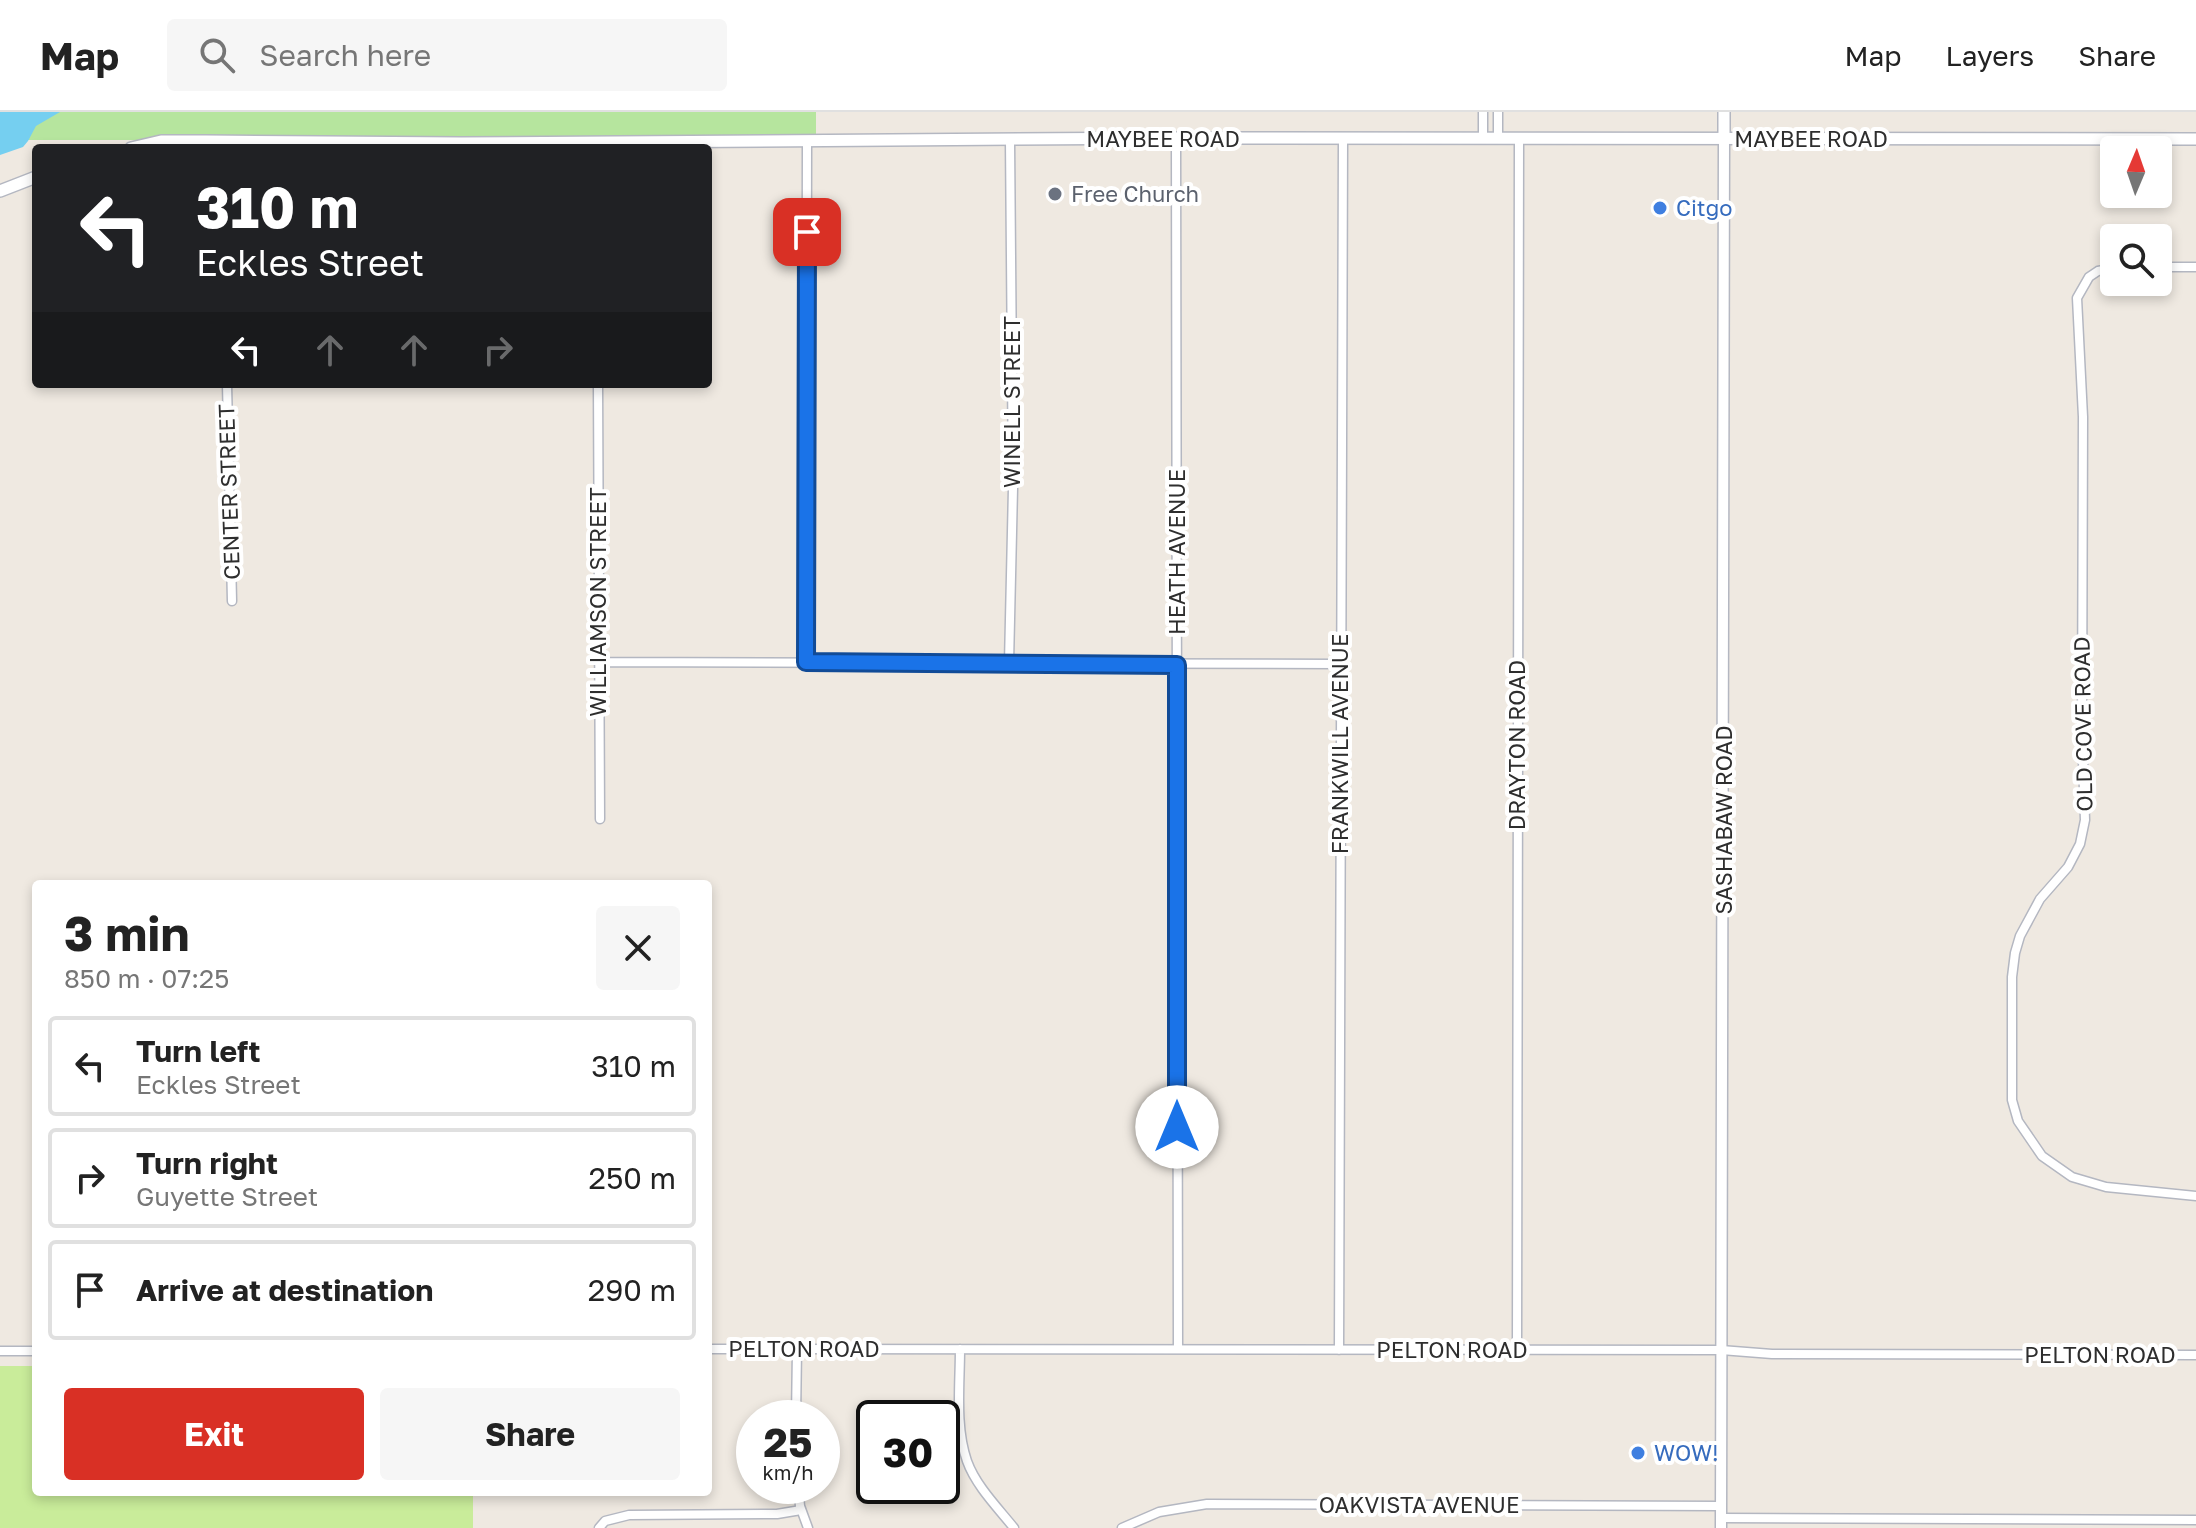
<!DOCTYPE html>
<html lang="en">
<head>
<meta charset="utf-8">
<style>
	:root { --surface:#fff; --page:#f6f6f6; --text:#222; --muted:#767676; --line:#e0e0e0; --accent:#d93025 }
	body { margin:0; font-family:"Golos Text",sans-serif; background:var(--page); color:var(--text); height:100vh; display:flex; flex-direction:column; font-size:30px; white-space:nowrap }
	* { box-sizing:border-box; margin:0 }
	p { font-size:26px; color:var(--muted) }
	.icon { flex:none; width:44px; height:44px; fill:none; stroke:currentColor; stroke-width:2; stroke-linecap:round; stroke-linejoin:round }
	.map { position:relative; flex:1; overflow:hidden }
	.sheet { position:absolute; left:32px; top:768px; width:680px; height:616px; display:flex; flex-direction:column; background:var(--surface); border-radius:8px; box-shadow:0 4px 12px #0003 }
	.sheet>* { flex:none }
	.hud { position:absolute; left:32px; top:32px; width:680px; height:244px; border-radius:8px; box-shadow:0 4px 12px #0003; background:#202124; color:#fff; overflow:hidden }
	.needle { width:52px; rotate:2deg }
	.tools { position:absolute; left:2100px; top:24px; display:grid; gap:16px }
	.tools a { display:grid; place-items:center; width:72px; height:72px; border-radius:8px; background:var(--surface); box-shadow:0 4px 12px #0003; font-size:40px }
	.speed { position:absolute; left:736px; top:1288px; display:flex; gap:16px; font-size:40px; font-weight:700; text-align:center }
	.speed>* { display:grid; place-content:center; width:104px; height:104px; border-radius:50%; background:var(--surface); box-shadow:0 4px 12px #0003; line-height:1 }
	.speed small { font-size:20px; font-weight:400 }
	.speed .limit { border:4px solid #111; border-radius:12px; background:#fff; color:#111 }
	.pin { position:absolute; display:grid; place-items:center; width:68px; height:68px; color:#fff; margin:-34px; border-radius:16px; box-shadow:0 4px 12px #0006 }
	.me { position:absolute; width:88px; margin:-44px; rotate:0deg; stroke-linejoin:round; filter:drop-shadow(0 0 6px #0008) }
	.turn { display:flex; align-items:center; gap:28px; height:168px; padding:0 32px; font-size:36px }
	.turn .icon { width:104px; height:104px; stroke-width:2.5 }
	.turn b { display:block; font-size:56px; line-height:68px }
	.lanes { display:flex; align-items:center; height:76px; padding:0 32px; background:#0003; justify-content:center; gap:40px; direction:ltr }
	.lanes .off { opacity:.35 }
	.round { display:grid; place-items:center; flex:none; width:84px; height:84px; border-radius:8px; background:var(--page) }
	.summary { display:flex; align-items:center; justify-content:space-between; height:136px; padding:0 32px }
	h1 { font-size:48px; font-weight:700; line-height:60px }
	.action { display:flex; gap:16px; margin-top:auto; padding:16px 32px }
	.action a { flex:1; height:92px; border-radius:8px; background:var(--accent); color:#fff; font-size:32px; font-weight:700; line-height:92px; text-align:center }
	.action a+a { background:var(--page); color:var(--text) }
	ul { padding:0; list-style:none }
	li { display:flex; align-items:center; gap:24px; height:100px; margin:0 16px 12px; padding:0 16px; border:4px solid var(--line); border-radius:8px }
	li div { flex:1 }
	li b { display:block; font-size:30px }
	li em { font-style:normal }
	header { display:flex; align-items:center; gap:48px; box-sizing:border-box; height:112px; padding:0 40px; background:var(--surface); border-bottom:2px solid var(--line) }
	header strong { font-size:38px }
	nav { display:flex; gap:44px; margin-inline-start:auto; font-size:28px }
	.search { width:560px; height:72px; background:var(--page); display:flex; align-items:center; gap:20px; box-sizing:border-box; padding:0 28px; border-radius:8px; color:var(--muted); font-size:30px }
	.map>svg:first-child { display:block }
	.green { fill:#b6e59e }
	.pitch { fill:#c9ec9a }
	.water { fill:#75cff0 }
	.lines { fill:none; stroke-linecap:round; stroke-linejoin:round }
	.minor-casing { stroke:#b4b7c1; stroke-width:11 }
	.tertiary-casing { stroke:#b4b7c1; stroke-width:13 }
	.secondary-casing { stroke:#b4b7c1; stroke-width:14 }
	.minor { stroke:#fff; stroke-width:8 }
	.tertiary { stroke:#fff; stroke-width:10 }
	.secondary { stroke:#fff; stroke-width:11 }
	.route-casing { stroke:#114b97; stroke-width:20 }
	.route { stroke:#1a73e8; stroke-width:14 }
	.worship-dot { fill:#6b7280; stroke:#fff; stroke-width:3 }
	.shop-dot { fill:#3f7fe0; stroke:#fff; stroke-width:3 }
	.labels { text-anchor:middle; stroke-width:8; stroke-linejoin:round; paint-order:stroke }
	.street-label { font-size:22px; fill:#2e2e2e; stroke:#fff }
	.worship-label { font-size:22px; fill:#5b616d; stroke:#fff; text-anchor:start }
	.shop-label { font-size:22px; fill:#366cbe; stroke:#fff; text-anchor:start }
</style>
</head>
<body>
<header>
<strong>Map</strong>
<div class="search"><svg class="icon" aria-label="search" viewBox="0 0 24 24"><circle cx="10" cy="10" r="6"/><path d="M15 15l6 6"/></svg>Search here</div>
<nav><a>Map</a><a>Layers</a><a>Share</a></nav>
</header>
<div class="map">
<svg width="2196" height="1416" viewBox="0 0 2196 1416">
	<rect width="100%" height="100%" fill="#efe9e1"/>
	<path class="green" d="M0 0H816V28H0Z"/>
	<path class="pitch" d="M0 1254H36V1380H473V1416H0Z"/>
	<path class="water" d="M0 0H60L36 14 28 29 23 35 0 43Z"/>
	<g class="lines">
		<g class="minor-casing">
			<path id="minor" d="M1498 0V27
				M1176 26 1178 1237
				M1483 27V0
				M2158 155H2196
				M2114 156 2098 159 2089 165 2077 186 2083 305 2082 619 2085 708 2080 732 2068 755 2040 787 2020 824 2015 841 2012 865V988L2018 1009 2042 1044 2072 1065 2106 1075 2196 1084
				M227 272 232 489
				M598 272 600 707
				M598 550 1340 552
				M806 550 807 30
				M1009 551 1013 376 1010 29
				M708 1237 1721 1238 1772 1242 2196 1243
				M960 1237C960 1273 955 1315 967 1349 976 1374 998 1396 1014 1416
				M1339 1238 1343 27
				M1517 1238 1519 27
				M0 1239H36
				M796 1306 797 1237
				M798 1374 800 1394 808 1416
				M1721 1406 2196 1408
				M599 1416 605 1409 629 1403 777 1402 801 1398
				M1122 1416 1159 1400 1207 1392 1721 1394"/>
		</g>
		<g class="tertiary-casing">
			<path id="tertiary" d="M1721 1416 1724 27"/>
		</g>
		<g class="secondary-casing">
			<path id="secondary" d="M1724 27V0
				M131 36 161 29H206L461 31 1176 26 2196 27
				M0 79 36 65"/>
		</g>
		<use href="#minor" class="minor"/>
		<use href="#tertiary" class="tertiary"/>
		<use href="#secondary" class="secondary"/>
	</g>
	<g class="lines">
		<g class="route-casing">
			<path id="route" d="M807 120 806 550 1177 553V1015"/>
		</g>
		<use href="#route" class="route"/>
	</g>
	<circle class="worship-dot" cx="1055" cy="82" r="8"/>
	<g class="shop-dot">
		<circle cx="1660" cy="96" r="8"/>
		<circle cx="1638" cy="1341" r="8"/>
	</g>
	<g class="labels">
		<g class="street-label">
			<text x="1163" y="35">MAYBEE ROAD</text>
			<text x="1811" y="35">MAYBEE ROAD</text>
			<text transform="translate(1012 290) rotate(-90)" y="8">WINELL STREET</text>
			<text transform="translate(229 380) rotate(-92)" y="8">CENTER STREET</text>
			<text transform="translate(1177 440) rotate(-90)" y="8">HEATH AVENUE</text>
			<text transform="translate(598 490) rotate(-90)" y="8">WILLIAMSON STREET</text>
			<text transform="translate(2083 612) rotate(-91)" y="8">OLD COVE ROAD</text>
			<text transform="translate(1340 632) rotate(-90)" y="8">FRANKWILL AVENUE</text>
			<text transform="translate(1517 633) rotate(-90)" y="8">DRAYTON ROAD</text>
			<text transform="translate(1724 708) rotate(-90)" y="8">SASHABAW ROAD</text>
			<text x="804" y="1245">PELTON ROAD</text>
			<text x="1452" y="1246">PELTON ROAD</text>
			<text x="2100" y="1251">PELTON ROAD</text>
			<text x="1419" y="1401">OAKVISTA AVENUE</text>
		</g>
		<g class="worship-label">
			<text x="1071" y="90">Free Church</text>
		</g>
		<g class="shop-label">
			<text x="1676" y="104">Citgo</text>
			<text x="1654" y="1349">WOW!</text>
		</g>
	</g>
</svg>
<div class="tools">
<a><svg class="needle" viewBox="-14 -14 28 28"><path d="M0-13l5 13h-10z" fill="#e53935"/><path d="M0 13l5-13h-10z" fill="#767676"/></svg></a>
<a><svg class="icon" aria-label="search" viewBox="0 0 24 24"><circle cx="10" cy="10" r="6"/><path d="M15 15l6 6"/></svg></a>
</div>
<div class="speed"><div>25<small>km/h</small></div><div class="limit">30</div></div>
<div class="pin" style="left:807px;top:120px;background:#d93025"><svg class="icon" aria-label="arrive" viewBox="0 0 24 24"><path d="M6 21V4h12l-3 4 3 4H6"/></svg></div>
<svg class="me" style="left:1177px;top:1015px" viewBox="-20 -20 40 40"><circle r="19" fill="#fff"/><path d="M0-13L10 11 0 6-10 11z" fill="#1a73e8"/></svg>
<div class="hud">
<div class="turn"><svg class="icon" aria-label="left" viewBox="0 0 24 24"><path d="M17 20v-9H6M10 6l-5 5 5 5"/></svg><div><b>310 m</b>Eckles Street</div></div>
<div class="lanes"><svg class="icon" aria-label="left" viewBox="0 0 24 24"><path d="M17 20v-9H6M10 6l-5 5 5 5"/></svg><svg class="icon off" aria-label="ahead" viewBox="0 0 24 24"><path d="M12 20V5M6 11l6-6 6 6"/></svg><svg class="icon off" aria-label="ahead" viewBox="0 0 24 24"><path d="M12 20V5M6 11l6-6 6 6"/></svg><svg class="icon off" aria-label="right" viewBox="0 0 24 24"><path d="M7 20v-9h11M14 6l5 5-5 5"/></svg></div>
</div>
<section class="sheet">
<div class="summary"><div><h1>3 min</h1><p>850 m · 07:25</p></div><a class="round"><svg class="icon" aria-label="close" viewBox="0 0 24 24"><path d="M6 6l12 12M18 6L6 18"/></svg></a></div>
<ul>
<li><svg class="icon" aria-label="left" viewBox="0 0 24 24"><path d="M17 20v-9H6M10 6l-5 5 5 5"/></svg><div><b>Turn left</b><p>Eckles Street</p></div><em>310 m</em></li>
<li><svg class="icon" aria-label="right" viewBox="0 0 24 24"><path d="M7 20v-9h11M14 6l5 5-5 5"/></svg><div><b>Turn right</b><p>Guyette Street</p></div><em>250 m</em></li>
<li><svg class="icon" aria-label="arrive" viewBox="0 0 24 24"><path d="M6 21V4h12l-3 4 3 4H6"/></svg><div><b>Arrive at destination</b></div><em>290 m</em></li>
</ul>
<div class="action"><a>Exit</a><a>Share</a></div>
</section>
</div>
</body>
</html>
